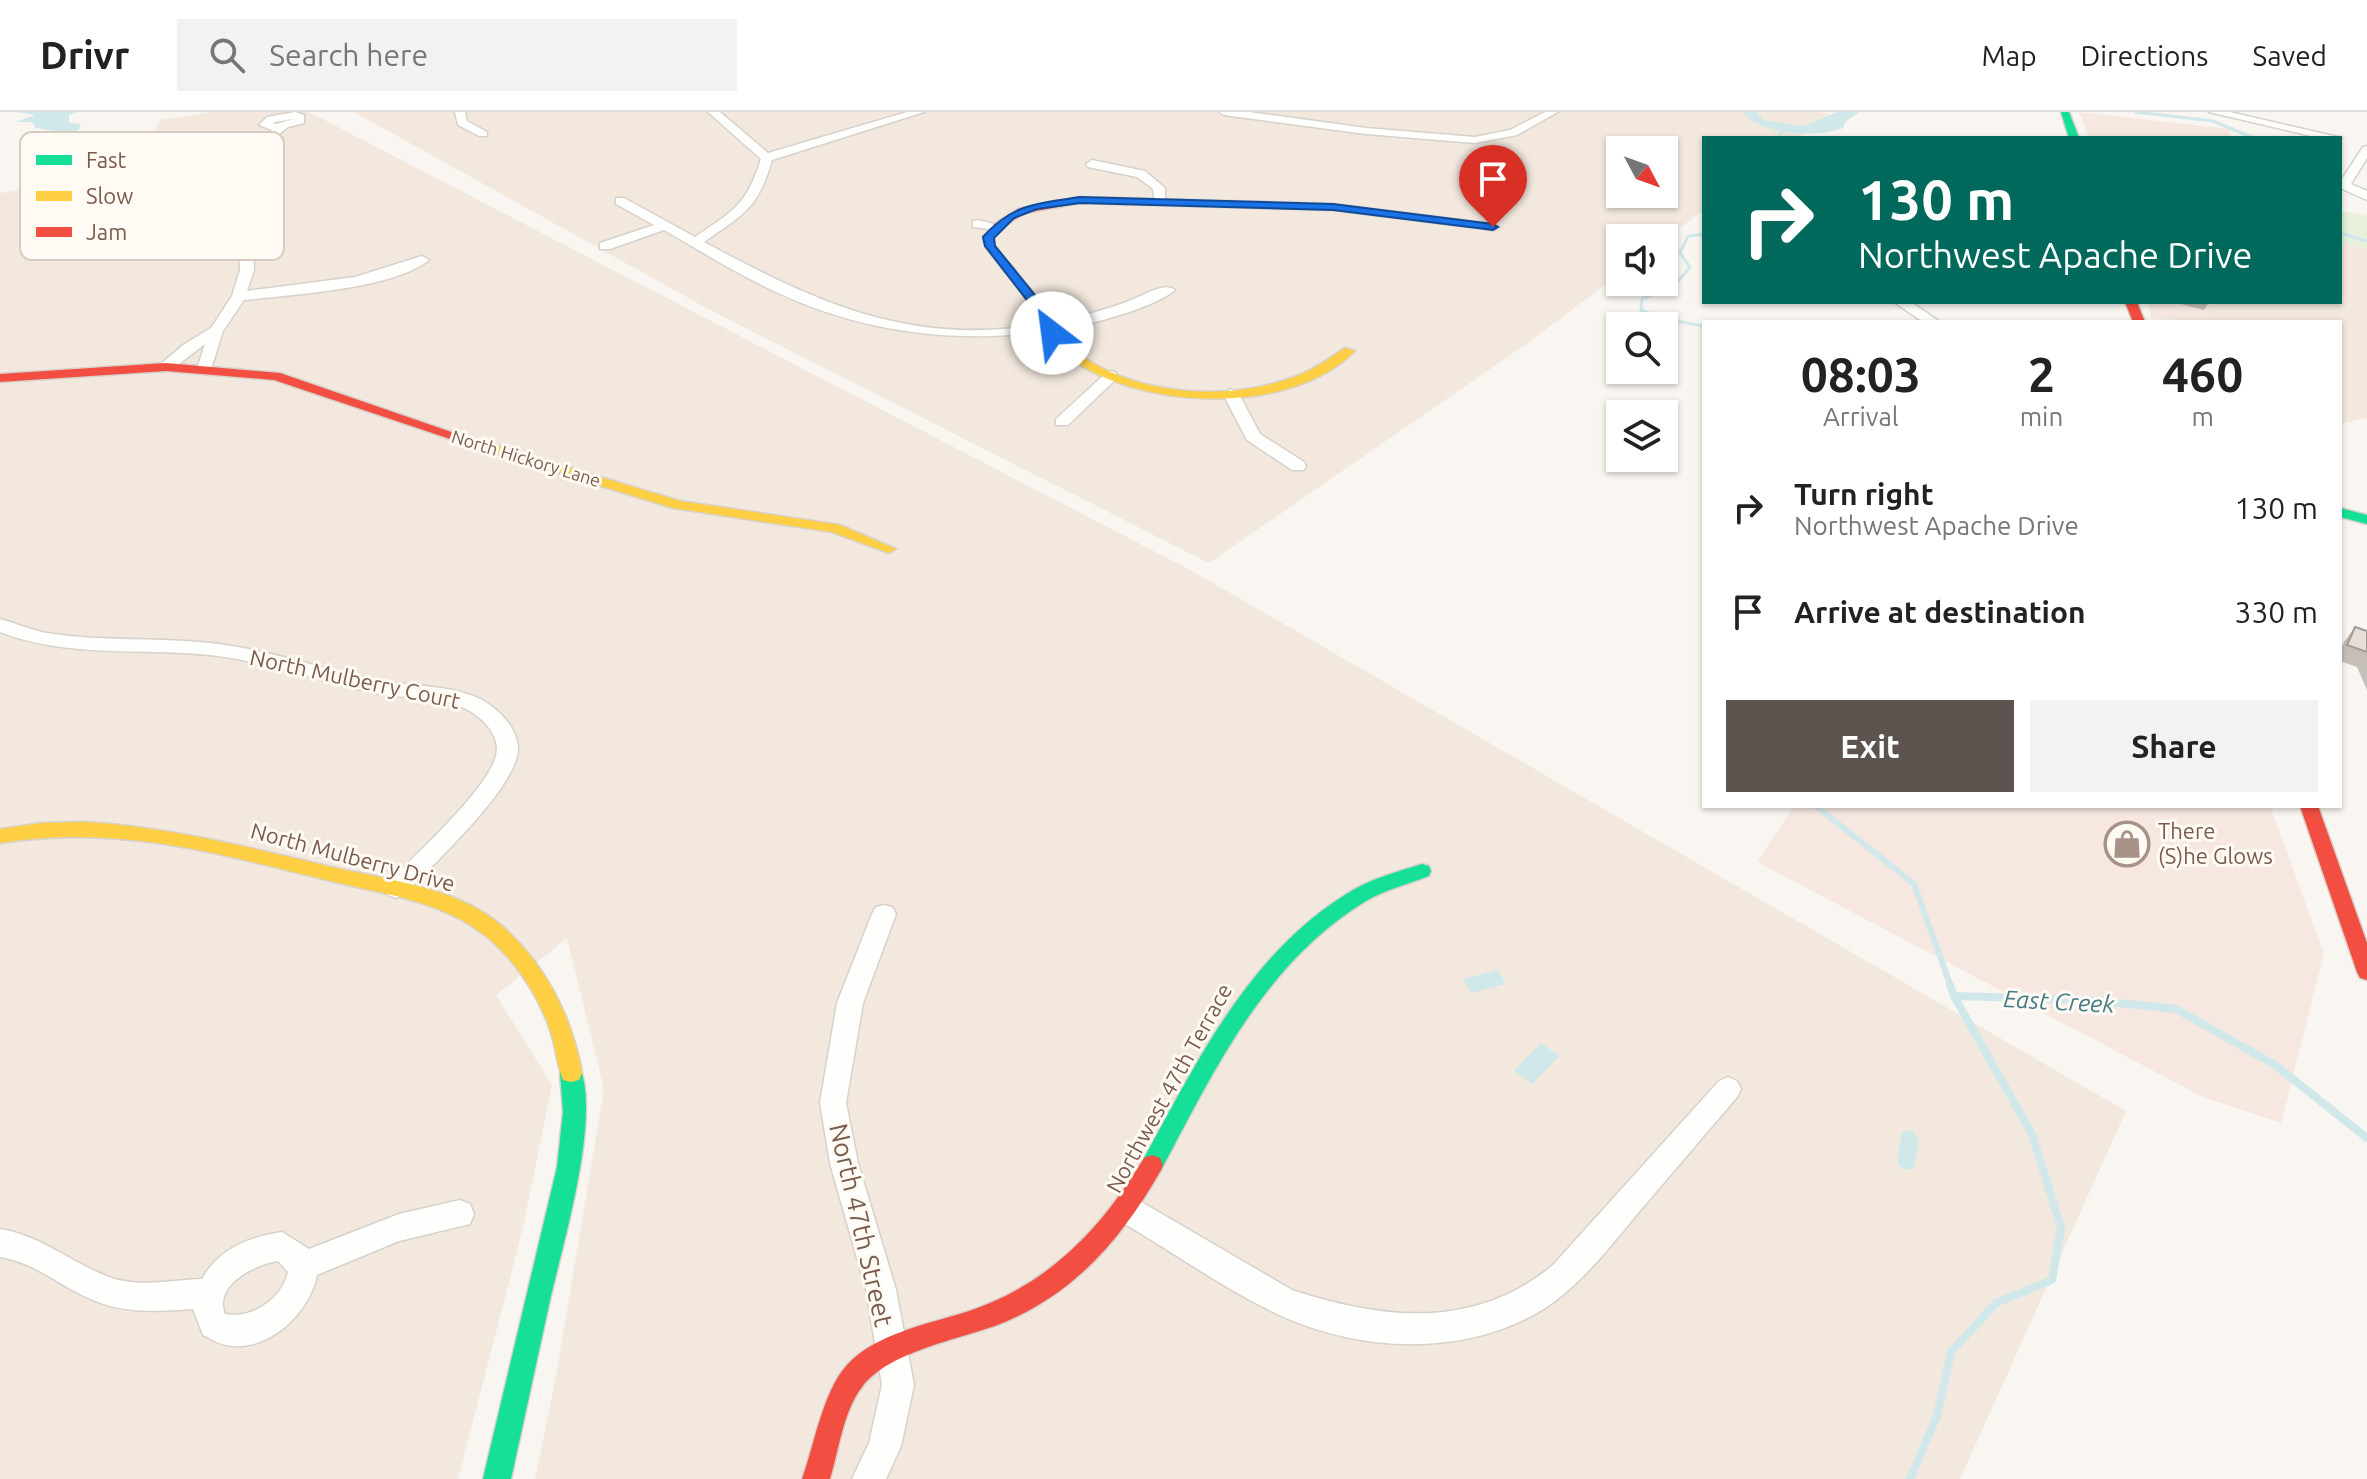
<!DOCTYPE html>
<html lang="en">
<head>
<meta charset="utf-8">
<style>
	:root { --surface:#fff; --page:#f2f2f2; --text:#222; --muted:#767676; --line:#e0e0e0; --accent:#5d544f }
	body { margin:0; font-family:Ubuntu,sans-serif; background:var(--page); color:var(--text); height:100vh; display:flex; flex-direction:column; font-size:30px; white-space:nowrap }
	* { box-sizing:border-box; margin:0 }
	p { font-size:26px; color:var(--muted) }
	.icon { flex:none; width:44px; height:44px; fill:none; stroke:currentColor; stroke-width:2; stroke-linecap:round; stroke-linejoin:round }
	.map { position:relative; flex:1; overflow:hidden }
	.panel { position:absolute; left:1702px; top:208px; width:640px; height:488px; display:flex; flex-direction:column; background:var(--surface); border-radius:0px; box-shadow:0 2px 6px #0004 }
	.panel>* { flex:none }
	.guide { position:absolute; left:1702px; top:24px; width:640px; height:168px; border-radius:0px; box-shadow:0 2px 6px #0004; background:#00695c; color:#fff; overflow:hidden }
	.needle { width:52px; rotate:131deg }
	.tools { position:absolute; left:1606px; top:24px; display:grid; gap:16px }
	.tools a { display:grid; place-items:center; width:72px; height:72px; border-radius:0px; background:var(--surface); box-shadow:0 2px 6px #0004; font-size:40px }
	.pin { position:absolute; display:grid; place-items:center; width:68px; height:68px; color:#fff; margin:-82px -34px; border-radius:50% 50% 50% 0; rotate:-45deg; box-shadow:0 0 8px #0007 }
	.pin .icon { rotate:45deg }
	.me { position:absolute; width:88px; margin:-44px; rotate:330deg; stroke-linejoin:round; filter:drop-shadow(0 0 6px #0008) }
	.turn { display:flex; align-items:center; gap:28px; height:168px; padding:0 24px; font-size:36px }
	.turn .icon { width:104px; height:104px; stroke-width:2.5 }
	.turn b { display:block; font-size:56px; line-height:68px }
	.eta { display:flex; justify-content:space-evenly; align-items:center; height:136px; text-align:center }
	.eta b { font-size:48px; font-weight:600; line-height:56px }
	.button { display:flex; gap:16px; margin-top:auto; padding:16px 24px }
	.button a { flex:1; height:92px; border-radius:0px; background:var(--accent); color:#fff; font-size:32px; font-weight:600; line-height:92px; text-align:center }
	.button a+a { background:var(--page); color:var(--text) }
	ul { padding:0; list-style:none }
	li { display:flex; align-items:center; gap:24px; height:104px; padding:0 24px }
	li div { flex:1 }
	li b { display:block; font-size:30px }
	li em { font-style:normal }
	header { display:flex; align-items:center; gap:48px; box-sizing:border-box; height:112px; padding:0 40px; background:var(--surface); border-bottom:2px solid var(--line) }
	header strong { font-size:38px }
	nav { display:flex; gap:44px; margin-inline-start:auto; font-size:28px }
	.search { width:560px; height:72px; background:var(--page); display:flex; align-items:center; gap:20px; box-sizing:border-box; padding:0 28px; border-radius:0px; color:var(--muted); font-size:30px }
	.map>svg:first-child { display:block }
	.residential { fill:#f2e8de; fill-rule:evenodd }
	.commercial { fill:#f6e8e1 }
	.green { fill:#e7f0db }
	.water { fill:#d0e8ea }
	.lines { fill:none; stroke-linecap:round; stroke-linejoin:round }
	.stream-far2 { stroke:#d0e8ea; stroke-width:3 }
	.stream-far1 { stroke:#d0e8ea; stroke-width:6 }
	.stream { stroke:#d0e8ea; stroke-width:8 }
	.street-casing { stroke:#d7d1cb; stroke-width:3 }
	.fast-casing { stroke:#d9d2cb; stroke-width:3 }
	.slow-casing { stroke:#d9d2cb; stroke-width:3 }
	.jam-casing { stroke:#d9d2cb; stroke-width:3 }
	.street { fill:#fefefd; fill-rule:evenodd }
	.fast { fill:#16e098; fill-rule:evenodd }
	.slow { fill:#ffcf43; fill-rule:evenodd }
	.jam { fill:#f24e42; fill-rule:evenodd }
	.wall { fill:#c6bfb9 }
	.building { fill:#e6ded7; stroke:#a19b96; stroke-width:2 }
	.route { fill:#1a73e8; stroke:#114b97; stroke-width:2 }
	.labels { text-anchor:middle; stroke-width:6; stroke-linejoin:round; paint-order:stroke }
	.far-street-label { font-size:18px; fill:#7a5c4d; stroke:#fffaf3 }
	.street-label { font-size:22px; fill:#7a5c4d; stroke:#fffaf3 }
	.poi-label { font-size:22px; fill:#7a5c4d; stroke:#fffaf3; text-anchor:start }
	.water-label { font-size:24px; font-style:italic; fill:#437c86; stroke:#fffaf3 }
	.near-street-label { font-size:26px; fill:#7a5c4d; stroke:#fffaf3 }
	.key { fill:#fffaf3; stroke:#d7cbc1; stroke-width:2 }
	.key-label { font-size:22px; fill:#7a5c4d }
</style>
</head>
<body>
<header>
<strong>Drivr</strong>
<div class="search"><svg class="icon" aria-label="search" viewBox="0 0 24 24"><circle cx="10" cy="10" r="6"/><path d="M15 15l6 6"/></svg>Search here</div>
<nav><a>Map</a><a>Directions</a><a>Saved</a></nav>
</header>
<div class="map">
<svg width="2367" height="1367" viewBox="0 0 2367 1367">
	<rect width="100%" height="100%" fill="#f9f5f0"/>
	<path class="residential" d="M212 0H309L1192 459 2126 999 1960 1367H535L555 1270 604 977 567 826 496 883 552 973 522 1120 458 1367H0V81L138 63 160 8Z
		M354 0H1820L1829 2 1798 26H1704V98L1664 128 1620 126V161L1532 228 1209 451 710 198ZM1620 38H1664V82H1620Z
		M2340 130 2367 136V306L2340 312V210H2199L2214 190H2340Z"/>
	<path class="commercial" d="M2079 0 2230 17V26H2089Z
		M2147 190H2214L2199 210 2151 205Z
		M1794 694H2270L2324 842 2281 1011 2203 985 1757 750Z"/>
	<path class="green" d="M2340 99 2367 104V136L2340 130Z"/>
	<path class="water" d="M17 0H77L69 3V11L81 12 79 17 60 30 69 33 58 40 52 47 42 46 53 38 52 28 61 20 36 16 32 10H16L35 3Z
		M1743 0H1756L1764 8 1804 14 1837 0H1859L1845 10 1843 16C1819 26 1759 23 1743 0Z
		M1498 858 1506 872 1471 881 1463 867Z
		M1541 931 1559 944 1532 972 1514 959Z
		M1902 1019H1913L1919 1029 1914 1056 1905 1058 1897 1052Z"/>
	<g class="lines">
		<path class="stream-far2" d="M2136 0 2213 9 2254 26
			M1778 26 1784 17
			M2340 121 2367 129
			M1704 122 1688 124 1680 141 1690 155 1675 173 1642 187 1641 198 1664 207 1704 214"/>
		<path class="stream-far1" d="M1816 694 1914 772 1951 875"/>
		<path class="stream" d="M1950 873 1954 884 2089 888 2176 897 2275 953 2367 1026
			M1910 1367 1937 1304 1951 1240 1996 1191 2052 1168 2061 1116 2032 1022 1954 884"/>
		<g class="street-casing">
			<path id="street" d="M295 0 304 3V11L288 15 248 46 249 76 241 99 253 132 254 158 247 179 355 165 422 144 429 148C394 177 289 183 244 188L223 219 210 260H200L197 257 205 232 171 258H161V252L183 233 211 216 232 184 240 158 239 132 229 99 237 76 236 45 272 18 259 13 267 5ZM294 7 276 12 273 11 275 10Z
				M455 0H465L467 9 487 20V24H479L458 13Z
				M708 0H720L768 41 907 0H924L772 48C758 97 744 102 704 130 813 189 908 234 1036 213 1071 207 1103 200 1136 186 1148 181 1165 170 1175 178 1155 195 1099 210 1073 215 971 234 870 224 776 180 737 162 701 139 664 118L610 137H600V131L654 113 616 92V86H624L695 125C734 98 746 94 761 47Z
				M1219 0H1249L1366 16 1475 25 1510 18 1545 0H1558L1517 23 1475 31 1366 22 1224 3Z
				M2209 0H2230L2342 26 2340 28V26H2320Z
				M2367 34V46L2351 72 2367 79V88L2340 76V70L2363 35Z
				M1092 48 1145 59 1165 76V89L1155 92 1153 77 1137 65 1088 55 1086 52Z
				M978 108 1002 114 996 118 973 115V109Z
				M1894 190H1911L1940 210H1923Z
				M1111 259 1116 261V267L1068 313H1056V307L1106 261Z
				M1231 277 1239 282 1260 322 1304 350 1306 354 1304 358H1292L1247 328 1223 282Z
				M0 507C16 511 30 518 47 521 101 530 156 525 210 531 267 537 321 557 376 568 409 575 447 572 478 586 497 595 517 615 518 636 519 674 431 754 404 783L396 786 388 783 384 777 388 771C412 745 498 670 497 636 496 618 479 603 464 596 438 584 403 587 375 581 319 570 266 549 210 543 139 536 67 546 0 520Z
				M884 793 892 795 896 802 863 891 846 991 858 1051 896 1178 914 1273 901 1334 886 1367H852L869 1331 882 1273 866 1178 830 1051 820 991 837 891 872 802 876 795Z
				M1728 965 1737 969 1741 977 1737 985C1704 1024 1671 1062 1638 1101 1615 1129 1592 1158 1564 1182 1486 1247 1364 1244 1275 1201 1221 1175 1170 1138 1118 1108L1114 1098 1118 1088 1128 1085 1138 1088 1292 1178C1383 1208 1475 1218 1553 1153L1719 969Z
				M460 1088 470 1092 474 1102 470 1112 399 1129 317 1163C310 1200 268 1242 226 1233 219 1232 211 1227 203 1223L193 1197C153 1200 120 1202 84 1184 55 1170 32 1150 0 1145V1117C42 1124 70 1150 109 1165 138 1176 172 1168 202 1167 219 1136 249 1125 282 1120L309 1137 399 1102ZM278 1149 288 1160C282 1187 252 1207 225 1202 213 1173 256 1152 278 1149Z"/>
		</g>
		<g class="fast-casing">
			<path id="fast" d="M2061 0H2069L2079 26H2069Z
				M2340 396 2367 403V412L2340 405Z
				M1422 752 1429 754 1431 759 1429 764C1408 772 1385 778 1366 789 1264 851 1214 959 1160 1060L1152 1063 1144 1060 1141 1053 1144 1046C1199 946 1251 838 1353 778 1374 766 1399 759 1422 752Z
				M571 952 579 954C602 1002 562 1135 550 1188 537 1248 524 1307 511 1367H483L557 1055 563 1000 560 961 563 954Z"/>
		</g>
		<g class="slow-casing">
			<path id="slow" d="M998 110 1003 113 993 125 995 134C1009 151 1024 168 1037 186 1048 202 1055 223 1071 236 1130 284 1227 291 1297 264 1315 257 1330 246 1345 236L1355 239C1288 306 1135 298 1064 242 1046 228 1039 205 1026 187 1013 169 998 152 985 134L983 125Z
				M485 330 680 389 840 413 896 437 889 441 832 420 673 396 480 337V331Z
				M84 710C170 715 252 736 336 756 389 768 453 775 497 810 543 847 572 904 582 961L579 968 571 970 563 968C557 953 556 936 551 921 541 889 521 857 497 834 453 791 393 784 335 770 219 742 121 712 0 731V717L42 711Z"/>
		</g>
		<g class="jam-casing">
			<path id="jam" d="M1080 85 1333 92 1493 112 1498 115 1493 118 1333 98 1080 91 1025 101 1002 115 993 113 1018 97Z
				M2125 190H2137L2145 210H2133Z
				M166 251 280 261 492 334 485 338 480 337 274 268 166 259 0 270V262Z
				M2300 694H2318L2367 831V868L2360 866 2357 860Z
				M1152 1043 1160 1046 1163 1053 1160 1060C1122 1126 1076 1180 1005 1210 963 1227 890 1238 862 1275 843 1300 839 1338 830 1367H802C814 1334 823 1279 847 1253 876 1221 929 1212 969 1199 1049 1172 1101 1117 1144 1046Z"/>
		</g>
		<use href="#street" class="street"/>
		<use href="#fast" class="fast"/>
		<use href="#slow" class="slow"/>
		<use href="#jam" class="jam"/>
	</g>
	<path class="wall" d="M2173 190H2209L2204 198Z
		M2355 515 2367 519V578L2357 555 2340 549V537L2344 530Z"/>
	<path class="building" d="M2355 515 2367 519V540L2347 533Z"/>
	<path class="route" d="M1080 85 1333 92 1493 112 1498 115 1493 118 1333 98 1080 91 1037 97 1014 106 994 126 995 134 1035 183 1058 221 1052 225 1047 224 1026 187 985 134 983 125C1012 92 1038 91 1080 85Z"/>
	<defs>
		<g id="shop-ring" transform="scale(2.3)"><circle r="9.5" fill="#fffaf3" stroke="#a69286" stroke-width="1.5"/><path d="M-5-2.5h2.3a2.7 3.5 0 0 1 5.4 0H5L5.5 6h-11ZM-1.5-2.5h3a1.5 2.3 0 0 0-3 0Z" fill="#a69286"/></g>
	</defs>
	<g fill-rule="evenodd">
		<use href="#shop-ring" x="2127" y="732"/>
	</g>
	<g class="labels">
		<g class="far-street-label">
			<text transform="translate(526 347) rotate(17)" y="6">North Hickory Lane</text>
		</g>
		<g class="street-label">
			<text transform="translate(355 567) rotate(12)" y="8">North Mulberry Court</text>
			<text transform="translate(353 745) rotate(15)" y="8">North Mulberry Drive</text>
			<text transform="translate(1169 976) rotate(-61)" y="8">Northwest 47th Terrace</text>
		</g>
		<g class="poi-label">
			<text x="2158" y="727">There<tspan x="2158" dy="25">(S)he Glows</tspan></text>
		</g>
		<g class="water-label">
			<text transform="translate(2059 890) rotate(3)" y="8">East Creek</text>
		</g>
		<g class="near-street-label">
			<text transform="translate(861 1113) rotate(77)" y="9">North 47th Street</text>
		</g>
	</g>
	<rect x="20" y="20" width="264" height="128" rx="12" class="key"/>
	<rect x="36" y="43" width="36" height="10" fill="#16e098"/>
	<rect x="36" y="79" width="36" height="10" fill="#ffcf43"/>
	<rect x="36" y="115" width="36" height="10" fill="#f24e42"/>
	<g class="key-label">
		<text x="86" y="56">Fast</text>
		<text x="86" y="92">Slow</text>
		<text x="86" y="128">Jam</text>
	</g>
</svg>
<div class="tools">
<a><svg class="needle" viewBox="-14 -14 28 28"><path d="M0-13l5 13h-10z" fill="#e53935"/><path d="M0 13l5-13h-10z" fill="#767676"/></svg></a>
<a><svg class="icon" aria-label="sound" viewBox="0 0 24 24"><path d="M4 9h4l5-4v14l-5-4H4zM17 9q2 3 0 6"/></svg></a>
<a><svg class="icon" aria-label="search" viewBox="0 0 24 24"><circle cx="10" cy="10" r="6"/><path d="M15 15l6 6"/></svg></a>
<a><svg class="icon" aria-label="layers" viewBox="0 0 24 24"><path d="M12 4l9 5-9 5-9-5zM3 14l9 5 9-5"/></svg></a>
</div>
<div class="pin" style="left:1493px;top:115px;background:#d93025"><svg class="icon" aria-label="arrive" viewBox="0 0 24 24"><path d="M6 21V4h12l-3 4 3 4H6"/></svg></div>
<svg class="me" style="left:1052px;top:221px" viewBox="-20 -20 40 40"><circle r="19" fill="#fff"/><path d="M0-13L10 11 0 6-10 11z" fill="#1a73e8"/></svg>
<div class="guide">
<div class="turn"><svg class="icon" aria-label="right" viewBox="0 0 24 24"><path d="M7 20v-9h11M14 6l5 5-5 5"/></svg><div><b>130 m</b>Northwest Apache Drive</div></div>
</div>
<section class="panel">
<div class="eta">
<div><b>08:03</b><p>Arrival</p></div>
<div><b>2</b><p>min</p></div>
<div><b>460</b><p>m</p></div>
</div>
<ul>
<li><svg class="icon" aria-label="right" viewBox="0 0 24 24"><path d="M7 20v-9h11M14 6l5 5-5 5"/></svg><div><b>Turn right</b><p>Northwest Apache Drive</p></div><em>130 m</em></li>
<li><svg class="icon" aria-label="arrive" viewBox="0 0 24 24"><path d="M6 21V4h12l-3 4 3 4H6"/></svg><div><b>Arrive at destination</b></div><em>330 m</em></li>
</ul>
<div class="button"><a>Exit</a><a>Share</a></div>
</section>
</div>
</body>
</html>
